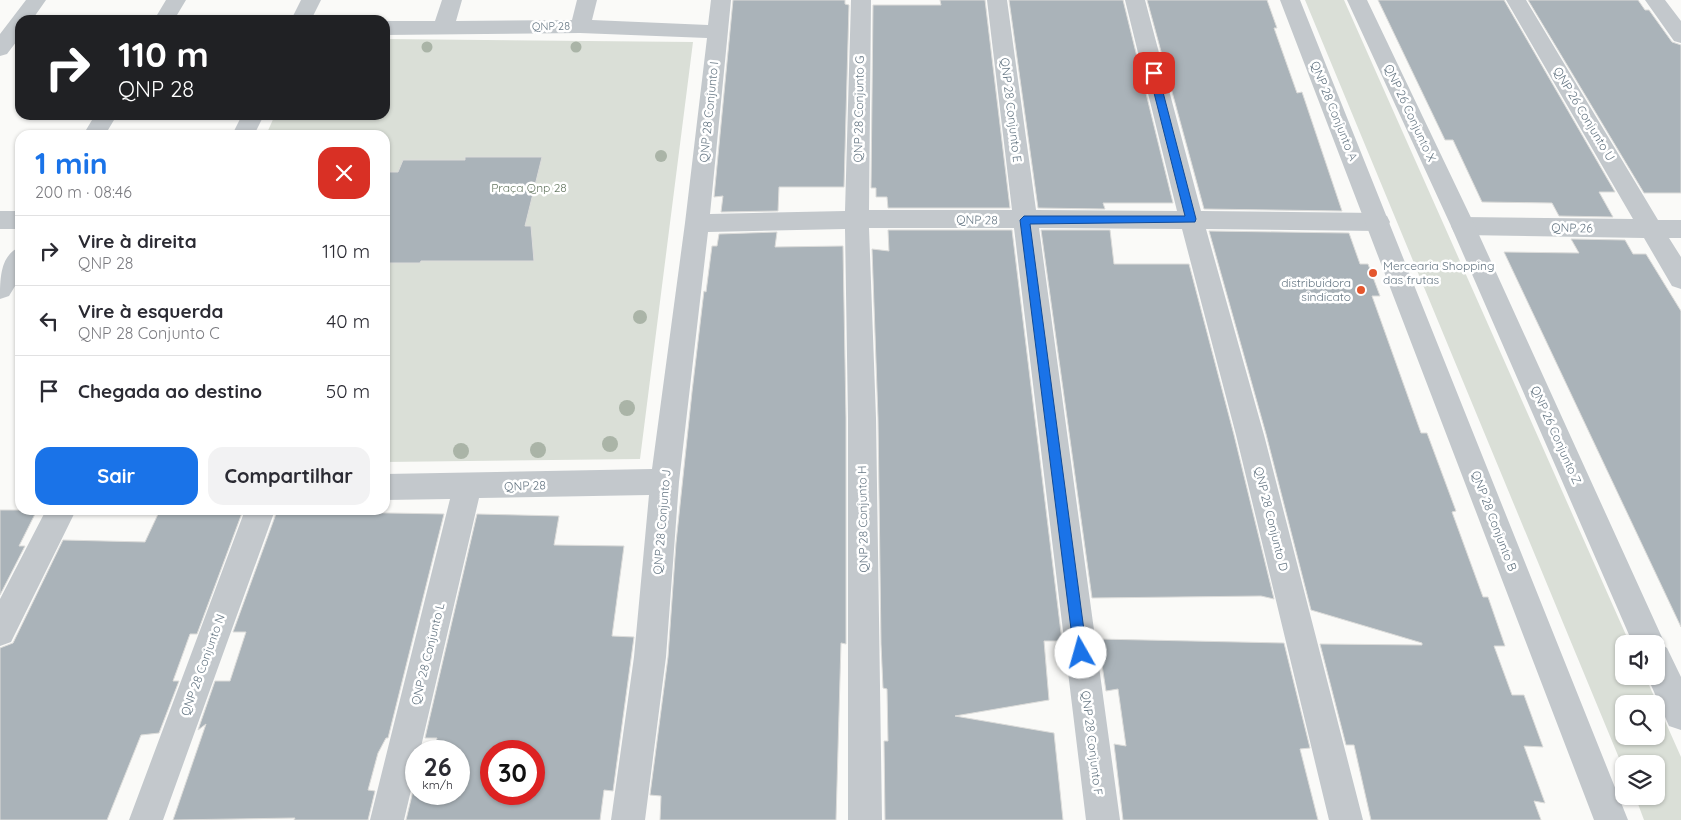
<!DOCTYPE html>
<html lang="pt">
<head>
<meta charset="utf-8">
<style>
	:root { --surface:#fff; --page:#f2f2f3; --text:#2b2b33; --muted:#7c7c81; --line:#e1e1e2; --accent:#1a73e8 }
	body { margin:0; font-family:Quicksand,sans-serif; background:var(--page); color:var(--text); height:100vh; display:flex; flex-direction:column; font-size:19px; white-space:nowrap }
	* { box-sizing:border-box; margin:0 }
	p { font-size:16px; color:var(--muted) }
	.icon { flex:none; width:28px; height:28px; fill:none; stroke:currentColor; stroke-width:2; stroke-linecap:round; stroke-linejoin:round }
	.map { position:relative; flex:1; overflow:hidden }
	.side { position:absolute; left:15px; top:130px; width:375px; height:385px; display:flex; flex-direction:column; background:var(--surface); border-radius:15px; box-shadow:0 1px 4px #0004 }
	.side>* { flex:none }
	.banner { position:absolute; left:15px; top:15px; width:375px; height:105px; border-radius:15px; box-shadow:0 1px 4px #0004; background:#202124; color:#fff; overflow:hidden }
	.fabs { position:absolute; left:1615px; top:635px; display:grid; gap:10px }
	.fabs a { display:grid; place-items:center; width:50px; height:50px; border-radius:10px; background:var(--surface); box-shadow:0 1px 4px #0004; font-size:25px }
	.speed { position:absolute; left:405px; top:740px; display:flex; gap:10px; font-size:25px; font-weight:700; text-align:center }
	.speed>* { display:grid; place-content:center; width:65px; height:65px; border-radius:50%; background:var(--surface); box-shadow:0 1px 4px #0004; line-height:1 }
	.speed small { font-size:12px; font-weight:400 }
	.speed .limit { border:8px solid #d22; background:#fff; color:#111 }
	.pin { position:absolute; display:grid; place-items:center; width:42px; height:42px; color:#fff; margin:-21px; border-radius:10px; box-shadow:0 2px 8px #0006 }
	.me { position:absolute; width:55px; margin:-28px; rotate:353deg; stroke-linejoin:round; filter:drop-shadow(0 0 4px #0008) }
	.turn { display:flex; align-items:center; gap:18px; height:105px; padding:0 20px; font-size:22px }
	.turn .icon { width:65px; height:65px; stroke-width:2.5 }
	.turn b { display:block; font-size:35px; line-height:42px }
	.round { display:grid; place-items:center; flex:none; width:52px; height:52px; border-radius:15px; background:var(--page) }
	.headline { display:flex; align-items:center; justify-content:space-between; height:85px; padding:0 20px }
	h1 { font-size:30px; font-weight:700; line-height:38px; color:var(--accent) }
	.action { display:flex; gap:10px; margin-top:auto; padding:10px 20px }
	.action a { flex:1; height:58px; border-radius:15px; background:var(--accent); color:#fff; font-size:20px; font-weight:700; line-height:58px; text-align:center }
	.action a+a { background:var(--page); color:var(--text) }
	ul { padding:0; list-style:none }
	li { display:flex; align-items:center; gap:15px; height:70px; padding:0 20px; border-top:1px solid var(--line) }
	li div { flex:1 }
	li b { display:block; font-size:19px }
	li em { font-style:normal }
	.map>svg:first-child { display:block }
	.green { fill:#dadfd7; fill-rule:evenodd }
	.building { fill:#aab3b9; stroke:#dcdcda; fill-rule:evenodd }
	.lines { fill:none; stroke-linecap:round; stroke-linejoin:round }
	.minor { fill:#c3c8cc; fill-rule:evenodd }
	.tertiary { fill:#c3c8cc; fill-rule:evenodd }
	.tree { fill:#aab4a7 }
	.route { fill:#1a73e8; stroke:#114b97 }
	.poi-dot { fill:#e4572e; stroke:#fff; stroke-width:2 }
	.labels { text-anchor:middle; stroke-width:5; stroke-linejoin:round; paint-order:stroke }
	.far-street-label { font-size:11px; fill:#657683; stroke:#fff }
	.street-label { font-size:12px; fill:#657683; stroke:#fff }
	.park-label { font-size:12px; fill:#687a64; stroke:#fff }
	.poi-label { font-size:12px; fill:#657683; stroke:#fff; text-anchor:start }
</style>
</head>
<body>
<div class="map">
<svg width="1681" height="820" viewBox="0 0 1681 820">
	<rect width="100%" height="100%" fill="#fafaf8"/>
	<path class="green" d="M1305 0H1344L1630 644H1624V676H1645L1681 757V820H1644L1635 796H1656V764H1624V770ZM1624 704H1656V736H1624Z
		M385 39 693 42 640 459 385 462V135H266L275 115H385Z"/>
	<path class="building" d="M733 0H845V4L849 5 844 187H779L778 211 721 212 723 196 714 197Z
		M940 0H985L1010 208H888L887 197H876V188H871L873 5H941Z
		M1009 0H1123L1173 203H1103L1105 209 1038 208Z
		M1147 0H1267L1277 28H1274L1297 93 1302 92 1342 211 1204 209Z
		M1378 0H1504L1615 192H1599L1613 217 1559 216 1552 203 1482 202 1453 140H1445Z
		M1528 0H1638L1645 10H1649L1672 42 1681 45V193H1644Z
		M465 157H542L525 226H531L534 261H421L420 263H385V172H398L403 160H465Z
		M888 230H1012L1062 641H1044L1049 700 955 716 1054 733 1063 820H885L884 741H888L887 689 883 688 881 644 878 418 872 249 889 251Z
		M1041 230H1110L1114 264H1189L1234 435 1274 599 1261 596 1092 598Z
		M1209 231 1349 233 1360 264H1368L1380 296H1372L1421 433H1427L1456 511 1452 512 1483 597H1488L1505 646H1494L1512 695H1524L1543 747 1524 746 1545 803 1534 801 1541 820H1371L1354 745H1346L1320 644 1422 645V643L1311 610 1266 434Z
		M777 232 775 247 843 246 846 418V644L841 643 836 820H660L661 796 650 795 668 657 676 543 692 392 704 291 706 292 712 246H717L719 234Z
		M1571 239 1625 240 1633 254H1646L1681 311V627L1504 252 1579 253Z
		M0 510H37L19 546H25L0 595Z
		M277 511 444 514 388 738H386L378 753 368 790 375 791 368 820H294L295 818 173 820 206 724 198 730 215 681H230L246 632H233Z
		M159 512 242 513 197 634H190L173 681H179L159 733 141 735 107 820H0V648L13 643 63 540 145 542Z
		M477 514 559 516 554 545 624 546 612 636 634 637 613 791 604 790 600 820H406L413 791H416V794H459V751H434L437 738H425ZM491 751H534V794H491Z
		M1098 639 1284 643 1310 748 1300 749 1318 820H1123L1114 744 1126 746 1118 689 1106 691Z"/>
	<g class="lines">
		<path class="minor" d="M26 0H46L32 20H20V37L7 54 0 56V34Z
			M166 0H186L174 20H154Z
			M301 0H321L311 20H291Z
			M442 0H462L456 21 572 20 577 0H597L592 20 708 25 711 0H731L710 214 845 211 851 0H871L869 210H1012L987 0H1007L1036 210 1177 211 1125 0H1145L1201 211 1378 213 1387 216 1390 222 1387 228 1378 231 1206 229 1264 435 1363 820H1329L1236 435 1182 229 1039 228 1120 820H1086L1014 228H869L876 418 882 820H848V418L845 229 708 232 679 482 666 657 645 820H611L634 657 649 495 479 498 420 751H416V769L404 820H370L450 499 385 500V474L652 469 685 223 707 38 580 33 385 35V21H435Z
			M1506 0H1526L1658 220H1681V238H1669L1681 257V289L1672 286 1644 238 1463 235 1454 232 1451 226 1454 220 1463 217 1633 219Z
			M1645 0H1665L1681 21V43L1674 41Z
			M95 115H117L105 135H83Z
			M242 115H264L254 135H232Z
			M0 211H20V229H0Z
			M20 247V278L9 296 0 299C0 279 0 255 20 247Z
			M46 510H76L11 642 0 646V599Z
			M245 510H275L163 820H129Z"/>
		<path class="tertiary" d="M1280 0H1300L1628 820H1594Z
			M1347 0H1367L1475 226 1665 644 1664 646 1667 648 1681 677V730L1669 726 1647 676H1656V644H1633L1451 226Z"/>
	</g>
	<g class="tree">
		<circle cx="427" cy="47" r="5.5"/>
		<circle cx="576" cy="47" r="5.5"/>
		<circle cx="661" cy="156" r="6"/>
		<circle cx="640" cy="317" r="7"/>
		<circle cx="627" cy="408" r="8"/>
		<circle cx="610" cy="444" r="8"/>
		<circle cx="538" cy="450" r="8"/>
		<circle cx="461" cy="451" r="8"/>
	</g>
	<path class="route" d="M1154 70 1158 73 1196 219 1195 222 1030 224 1087 653 1085 658 1081 659 1076 658 1074 653 1020 220 1024 216H1185L1149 73Z"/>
	<g class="poi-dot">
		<circle cx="1373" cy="273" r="5"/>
		<circle cx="1361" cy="290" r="5"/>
	</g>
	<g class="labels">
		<g class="far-street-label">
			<text transform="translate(551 26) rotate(-1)" y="4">QNP 28</text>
		</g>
		<g class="street-label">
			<text transform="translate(859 109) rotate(-89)" y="4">QNP 28 Conjunto G</text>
			<text transform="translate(1011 110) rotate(83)" y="4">QNP 28 Conjunto E</text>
			<text transform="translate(1334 111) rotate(68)" y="4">QNP 28 Conjunto A</text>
			<text transform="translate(709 112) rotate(-84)" y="4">QNP 28 Conjunto I</text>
			<text transform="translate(1410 113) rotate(65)" y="4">QNP 26 Conjunto X</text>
			<text transform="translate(1584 114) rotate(59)" y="4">QNP 26 Conjunto U</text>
			<text transform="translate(977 220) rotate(1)" y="4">QNP 28</text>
			<text transform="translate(1572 228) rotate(1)" y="4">QNP 26</text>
			<text transform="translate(1556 435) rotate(66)" y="4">QNP 26 Conjunto Z</text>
			<text transform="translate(525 486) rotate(-2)" y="4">QNP 28</text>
			<text transform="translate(863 519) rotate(-91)" y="4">QNP 28 Conjunto H</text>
			<text transform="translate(1271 519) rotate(76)" y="4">QNP 28 Conjunto D</text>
			<text transform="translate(1494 521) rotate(69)" y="4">QNP 28 Conjunto B</text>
			<text transform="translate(662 522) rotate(-85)" y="4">QNP 28 Conjunto J</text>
			<text transform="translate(428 654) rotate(-76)" y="4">QNP 28 Conjunto L</text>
			<text transform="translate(203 665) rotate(-70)" y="4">QNP 28 Conjunto N</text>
			<text transform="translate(1092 743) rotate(83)" y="4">QNP 28 Conjunto F</text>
		</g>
		<g class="park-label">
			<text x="529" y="192">Praça Qnp 28</text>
		</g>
		<g class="poi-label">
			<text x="1383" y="270">Mercearia Shopping<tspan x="1383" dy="14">das frutas</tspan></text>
			<text x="1351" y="287" text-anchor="end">distribuidora<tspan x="1351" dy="14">sindicato</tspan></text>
		</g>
	</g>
</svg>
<div class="fabs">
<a><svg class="icon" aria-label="sound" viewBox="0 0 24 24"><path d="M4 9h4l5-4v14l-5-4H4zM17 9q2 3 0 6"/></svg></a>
<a><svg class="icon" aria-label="search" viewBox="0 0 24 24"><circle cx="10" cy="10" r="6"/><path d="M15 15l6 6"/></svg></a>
<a><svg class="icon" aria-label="layers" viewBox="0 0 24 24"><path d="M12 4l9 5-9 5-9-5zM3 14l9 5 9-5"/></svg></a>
</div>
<div class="speed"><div>26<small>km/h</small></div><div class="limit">30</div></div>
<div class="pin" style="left:1154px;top:73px;background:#d93025"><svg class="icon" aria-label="arrive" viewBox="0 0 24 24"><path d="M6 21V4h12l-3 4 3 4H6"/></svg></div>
<svg class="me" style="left:1081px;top:653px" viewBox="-20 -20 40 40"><circle r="19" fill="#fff"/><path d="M0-13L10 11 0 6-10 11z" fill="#1a73e8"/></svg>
<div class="banner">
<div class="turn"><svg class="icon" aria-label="right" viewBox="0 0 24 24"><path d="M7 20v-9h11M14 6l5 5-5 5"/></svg><div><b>110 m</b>QNP 28</div></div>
</div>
<section class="side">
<div class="headline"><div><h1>1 min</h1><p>200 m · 08:46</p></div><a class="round" style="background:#d93025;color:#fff"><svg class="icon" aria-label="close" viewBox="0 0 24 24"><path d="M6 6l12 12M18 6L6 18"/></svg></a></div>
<ul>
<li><svg class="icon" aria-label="right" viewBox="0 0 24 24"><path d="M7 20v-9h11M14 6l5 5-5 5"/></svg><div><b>Vire à direita</b><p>QNP 28</p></div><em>110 m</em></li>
<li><svg class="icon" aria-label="left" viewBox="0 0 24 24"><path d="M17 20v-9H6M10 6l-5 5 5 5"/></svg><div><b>Vire à esquerda</b><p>QNP 28 Conjunto C</p></div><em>40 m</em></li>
<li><svg class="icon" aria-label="arrive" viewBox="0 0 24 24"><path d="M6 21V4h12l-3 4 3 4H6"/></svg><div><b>Chegada ao destino</b></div><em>50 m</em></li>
</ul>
<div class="action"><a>Sair</a><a>Compartilhar</a></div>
</section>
</div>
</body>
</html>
